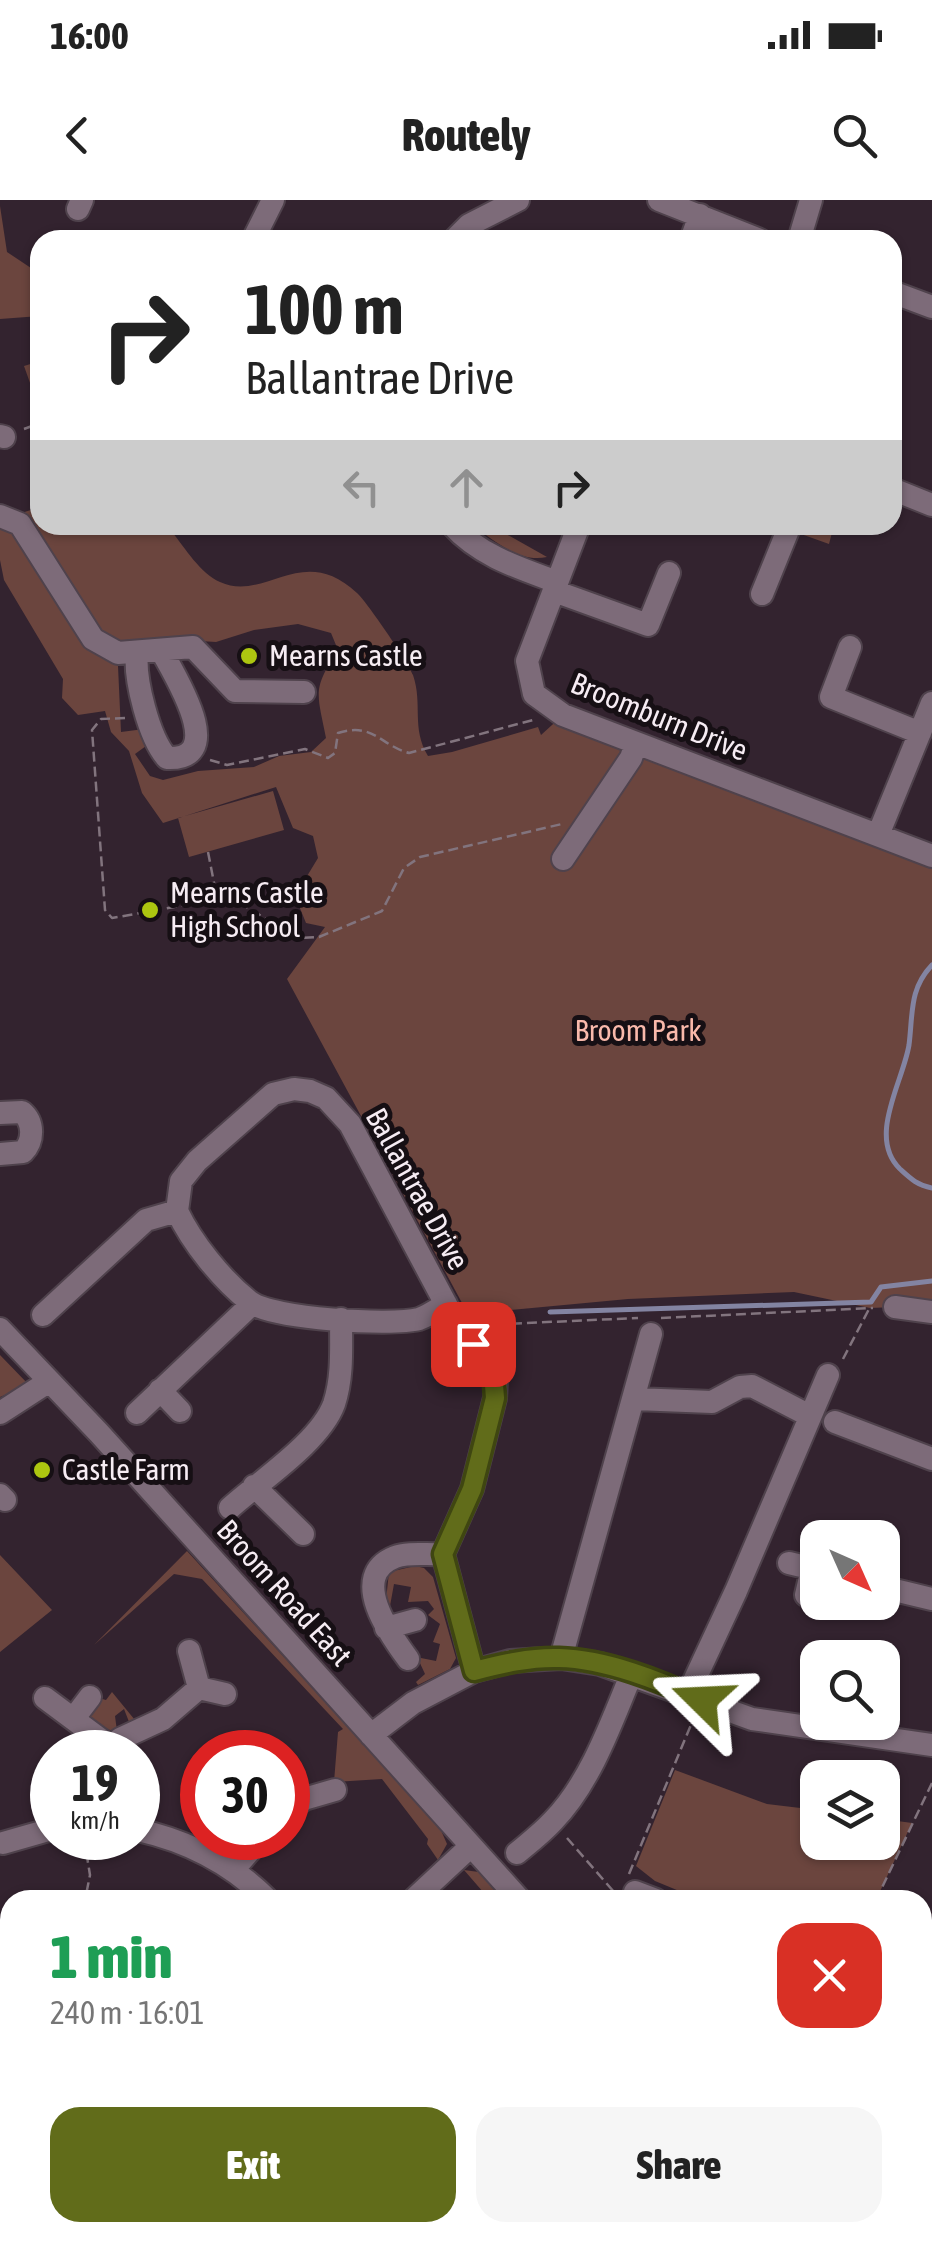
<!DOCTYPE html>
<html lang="en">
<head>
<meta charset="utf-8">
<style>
	:root { --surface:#fff; --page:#f6f6f6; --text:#222; --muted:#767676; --accent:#616c1a }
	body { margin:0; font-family:"Asap Condensed",sans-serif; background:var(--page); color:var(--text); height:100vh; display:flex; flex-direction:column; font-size:38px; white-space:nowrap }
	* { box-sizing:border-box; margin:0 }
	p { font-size:32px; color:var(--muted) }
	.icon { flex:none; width:55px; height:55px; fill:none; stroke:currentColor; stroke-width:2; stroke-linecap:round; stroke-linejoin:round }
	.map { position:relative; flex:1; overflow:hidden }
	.sheet { position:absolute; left:0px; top:1690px; width:932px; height:352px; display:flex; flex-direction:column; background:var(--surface); border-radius:30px 30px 0 0; box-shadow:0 2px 8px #0004 }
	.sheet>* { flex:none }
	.guide { position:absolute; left:30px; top:30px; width:872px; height:305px; border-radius:30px; box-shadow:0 2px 8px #0004; background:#fff; color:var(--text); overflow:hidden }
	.needle { width:65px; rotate:135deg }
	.controls { position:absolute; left:800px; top:1320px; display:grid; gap:20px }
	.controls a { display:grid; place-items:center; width:100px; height:100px; border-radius:20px; background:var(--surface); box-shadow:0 2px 8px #0004; font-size:50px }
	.speed { position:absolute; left:30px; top:1530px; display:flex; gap:20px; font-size:50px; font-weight:700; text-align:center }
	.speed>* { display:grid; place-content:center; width:130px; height:130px; border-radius:50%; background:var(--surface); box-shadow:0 2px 8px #0004; line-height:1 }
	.speed small { font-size:25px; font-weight:400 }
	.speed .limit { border:15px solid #d22; background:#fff; color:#111 }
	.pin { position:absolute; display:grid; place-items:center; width:85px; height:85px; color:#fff; margin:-42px; border-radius:20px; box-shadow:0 5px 15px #0006 }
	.me { position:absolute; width:110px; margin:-55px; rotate:291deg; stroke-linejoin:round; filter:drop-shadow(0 0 8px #0008) }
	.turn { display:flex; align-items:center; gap:35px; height:210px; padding:0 50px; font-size:45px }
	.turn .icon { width:130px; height:130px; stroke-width:2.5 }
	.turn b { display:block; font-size:70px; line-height:85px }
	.lanes { display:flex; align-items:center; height:95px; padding:0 50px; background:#0003; justify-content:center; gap:50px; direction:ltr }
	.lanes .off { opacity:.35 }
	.round { display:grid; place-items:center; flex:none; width:105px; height:105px; border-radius:30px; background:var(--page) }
	.headline { display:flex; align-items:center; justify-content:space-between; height:170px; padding:0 50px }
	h1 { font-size:60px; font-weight:800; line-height:75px; color:#1e9e55 }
	.action { display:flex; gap:20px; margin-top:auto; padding:20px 50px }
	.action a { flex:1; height:115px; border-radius:30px; background:var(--accent); color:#fff; font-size:40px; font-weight:800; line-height:115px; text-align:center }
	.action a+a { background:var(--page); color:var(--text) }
	.status { display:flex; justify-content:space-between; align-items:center; height:70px; padding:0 50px; background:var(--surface); direction:ltr }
	.status svg { height:28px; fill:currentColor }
	header { display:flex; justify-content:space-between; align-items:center; height:130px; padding:0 50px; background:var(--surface); font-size:45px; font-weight:800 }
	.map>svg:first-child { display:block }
	.green { fill:#6b453e; fill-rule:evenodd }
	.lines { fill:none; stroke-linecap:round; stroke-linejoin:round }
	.stream { stroke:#8384a2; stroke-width:5 }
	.minor-casing { stroke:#4f424c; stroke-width:26 }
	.path { stroke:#82747e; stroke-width:2.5; stroke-dasharray:10 5; stroke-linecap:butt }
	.minor { stroke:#7d6b79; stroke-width:22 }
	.route-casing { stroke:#3f4611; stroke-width:25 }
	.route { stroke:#616c1a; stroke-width:18 }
	.poi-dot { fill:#adc610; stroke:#160f14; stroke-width:4 }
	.labels { text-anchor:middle; stroke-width:10; stroke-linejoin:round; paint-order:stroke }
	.poi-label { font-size:30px; fill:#f6ecf3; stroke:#160f14; text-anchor:start }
	.street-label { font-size:30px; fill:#f6ecf3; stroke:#160f14 }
	.park-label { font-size:30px; fill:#f9b9ab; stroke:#160f14 }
</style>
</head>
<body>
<div class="status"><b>16:00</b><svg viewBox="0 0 49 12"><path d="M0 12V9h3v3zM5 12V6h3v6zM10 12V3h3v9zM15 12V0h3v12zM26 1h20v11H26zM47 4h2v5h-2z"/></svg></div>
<header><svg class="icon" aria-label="back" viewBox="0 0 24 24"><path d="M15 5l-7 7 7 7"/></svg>Routely<svg class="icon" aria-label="search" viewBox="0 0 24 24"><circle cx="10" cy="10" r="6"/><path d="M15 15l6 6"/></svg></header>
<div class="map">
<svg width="932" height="2042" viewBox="0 0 932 2042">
	<rect width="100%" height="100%" fill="#33232f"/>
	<path class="green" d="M0 6 7 52 40 74V116L0 119Z
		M40 161V211L24 166Z
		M40 307V325H173L172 332C185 348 200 373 220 382 265 403 302 341 357 393 367 402 408 462 413 475 423 504 411 528 428 556L452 552 538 527 541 535 563 515 932 656V1112L895 1107 870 1108 794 1092 628 1099 468 1114 287 779 325 727 306 723 295 696 318 658 313 636 293 628 276 587 163 623 142 593 129 551 111 532 105 511 78 515 62 498 63 479 4 380 0 360V320ZM298 424 331 433 338 450C312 490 317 492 326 538L311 552 279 556 254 567 198 571 163 580 150 576 135 554 146 546 150 538 144 529 121 532 118 466 115 464 123 447 184 440 216 442 254 430Z
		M805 325H834L829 344 801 334Z
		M492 326 547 357C524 362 504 348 486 335Z
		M273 591 284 630 189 657 178 618Z
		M0 1155 29 1185 0 1197Z
		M187 1351 440 1628 447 1644 438 1660 427 1644 428 1639 382 1579 334 1582 338 1532 343 1529 202 1379 174 1374 94 1445Z
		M0 1355 52 1410 0 1452Z
		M415 1366 424 1368 433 1377 456 1458 450 1469 418 1485 416 1482 425 1474 419 1461 421 1458 436 1461 440 1444 433 1442 440 1424 428 1415 434 1409 428 1401 408 1402 411 1387 394 1384 390 1406 386 1400 389 1372Z
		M112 1492 139 1525 131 1527 124 1509 115 1516 117 1531C106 1530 94 1526 89 1515L95 1497 106 1500Z
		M675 1570 767 1604 817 1610 818 1642H882L883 1619 912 1623 876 1700H701L655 1681 636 1666Z
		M464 1670 479 1672 505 1700H490Z
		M923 1882 932 1884V1935L923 1931Z
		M241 2032 308 2033 314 2042H225Z
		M421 2033H529L521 2042H421Z"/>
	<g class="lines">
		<path class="stream" d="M932 765C909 789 913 814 909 845 903 882 867 937 900 969 911 979 917 985 932 988
			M550 1112 871 1102 881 1087 932 1081"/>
		<g class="minor-casing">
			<path id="minor" d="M659 0 760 40
				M78 9 82 0
				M253 40 273 0
				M454 40 469 25 518 0
				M691 40 700 15
				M799 40 811 0
				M892 92 932 107
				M0 236 4 237
				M892 289 932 305
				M0 316 20 324 93 439 118 453 193 447 235 491 304 492
				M452 325C480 356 519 368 557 382
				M579 325 527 461 534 494 563 515 932 656
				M554 391 648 425 669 373
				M762 394 790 325
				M850 447 831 497 920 533
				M137 452C134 479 149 538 167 558 229 561 175 476 161 450
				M878 635 932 503
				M563 659 631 558 636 543
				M0 913 22 912C34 922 34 941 23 952L0 954
				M177 1011C192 1043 222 1080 250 1102 272 1119 391 1126 419 1119 428 1116 438 1109 446 1104
				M895 1107 932 1112
				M43 1115 146 1020 177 1011 181 981 197 961 273 894 294 889 310 891 326 898 350 924 458 1127 488 1161 496 1182 495 1198 472 1289 443 1354 474 1471
				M0 1129 99 1233 520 1700
				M160 1190 180 1211
				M635 1199 712 1202 740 1187 752 1186 808 1215
				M0 1213 48 1182
				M137 1213 252 1104
				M835 1222 932 1259
				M254 1286 303 1334
				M0 1295 5 1300
				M230 1308C261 1280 320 1242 334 1204 343 1177 341 1147 341 1119
				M789 1363 818 1370
				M882 1387 932 1399
				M806 1395 812 1369
				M386 1428 415 1420
				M561 1458 651 1134
				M408 1459C391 1436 347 1376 395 1357 408 1352 428 1355 443 1354
				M199 1488 225 1494
				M688 1494 736 1391 828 1175
				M45 1498 112 1548
				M74 1518 90 1497
				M371 1535 413 1503 474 1471 510 1461 561 1458 600 1464 752 1519 932 1545
				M110 1552 120 1539 163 1519 199 1488 189 1451
				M288 1612 304 1599 335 1590
				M138 1630C188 1641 231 1663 268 1700
				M3 1643 52 1629
				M517 1653C529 1643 542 1633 553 1621 590 1583 611 1524 631 1475
				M233 1670 261 1638
				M635 1692 656 1700
				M413 1700 471 1646
				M922 1763 932 1766
				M922 1856 932 1858
				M922 1945 932 1948
				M0 1984 10 1981
				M0 2032H19
				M888 2032 906 2042
				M528 2042 535 2032
				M754 2042 756 2032"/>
		</g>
		<path class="path" d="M24 229 40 223
			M125 518 101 519 92 530 105 710 112 718 231 697 296 738 319 737 382 711 404 668 420 657 562 624
			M210 560 227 565 305 549 328 558 335 553 338 533C373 522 380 545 409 553L533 520
			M208 652 217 698
			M661 1118 873 1108
			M482 1125 638 1118
			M843 1159 869 1109
			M84 1638 90 1675 85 1700
			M567 1638 614 1692
			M629 1674 693 1520
			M876 1700 932 1583
			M452 2042V2032"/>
		<use href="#minor" class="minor"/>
	</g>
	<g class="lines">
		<g class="route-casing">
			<path id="route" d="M473 1144 493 1172 495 1198 472 1289 443 1354 474 1471C502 1464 530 1457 559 1458 606 1459 660 1481 702 1500"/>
		</g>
		<use href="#route" class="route"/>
	</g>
	<g class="poi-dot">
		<circle cx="249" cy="456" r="10"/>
		<circle cx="150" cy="710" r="10"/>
		<circle cx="42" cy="1270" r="10"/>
	</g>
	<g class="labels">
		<g class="poi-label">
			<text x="269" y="466">Mearns Castle</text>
			<text x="170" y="703">Mearns Castle<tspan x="170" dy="34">High School</tspan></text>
			<text x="62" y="1280">Castle Farm</text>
		</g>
		<g class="street-label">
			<text transform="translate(659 517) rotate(22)" y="10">Broomburn Drive</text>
			<text transform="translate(417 989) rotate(61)" y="10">Ballantrae Drive</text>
			<text transform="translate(284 1393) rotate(48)" y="10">Broom Road East</text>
		</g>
		<g class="park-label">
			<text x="638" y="841">Broom Park</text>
		</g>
	</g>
</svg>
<div class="controls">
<a><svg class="needle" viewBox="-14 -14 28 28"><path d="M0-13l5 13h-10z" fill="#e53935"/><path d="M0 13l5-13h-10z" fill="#767676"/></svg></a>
<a><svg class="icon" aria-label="search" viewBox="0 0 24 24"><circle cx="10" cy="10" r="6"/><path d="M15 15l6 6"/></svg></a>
<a><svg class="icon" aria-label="layers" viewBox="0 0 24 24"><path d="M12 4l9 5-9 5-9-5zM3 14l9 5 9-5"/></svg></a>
</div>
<div class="speed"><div>19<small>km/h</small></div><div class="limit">30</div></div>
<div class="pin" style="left:473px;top:1144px;background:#d93025"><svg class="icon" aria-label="arrive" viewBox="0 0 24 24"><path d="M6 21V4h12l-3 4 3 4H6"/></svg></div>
<svg class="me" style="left:702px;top:1500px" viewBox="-20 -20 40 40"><path d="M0-17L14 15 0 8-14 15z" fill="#616c1a" stroke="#fff" stroke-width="4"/></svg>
<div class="guide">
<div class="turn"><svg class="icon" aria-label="right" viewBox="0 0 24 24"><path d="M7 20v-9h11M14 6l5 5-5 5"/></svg><div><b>100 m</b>Ballantrae Drive</div></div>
<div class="lanes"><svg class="icon off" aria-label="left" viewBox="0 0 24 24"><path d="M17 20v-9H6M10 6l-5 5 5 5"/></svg><svg class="icon off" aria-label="ahead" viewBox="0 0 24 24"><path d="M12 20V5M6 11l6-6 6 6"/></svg><svg class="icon" aria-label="right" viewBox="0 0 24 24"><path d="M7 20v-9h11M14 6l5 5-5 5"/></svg></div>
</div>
<section class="sheet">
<div class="headline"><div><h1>1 min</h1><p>240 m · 16:01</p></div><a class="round" style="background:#d93025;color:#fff"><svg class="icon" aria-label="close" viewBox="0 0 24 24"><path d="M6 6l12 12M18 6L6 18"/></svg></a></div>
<div class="action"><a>Exit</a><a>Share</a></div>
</section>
</div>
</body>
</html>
